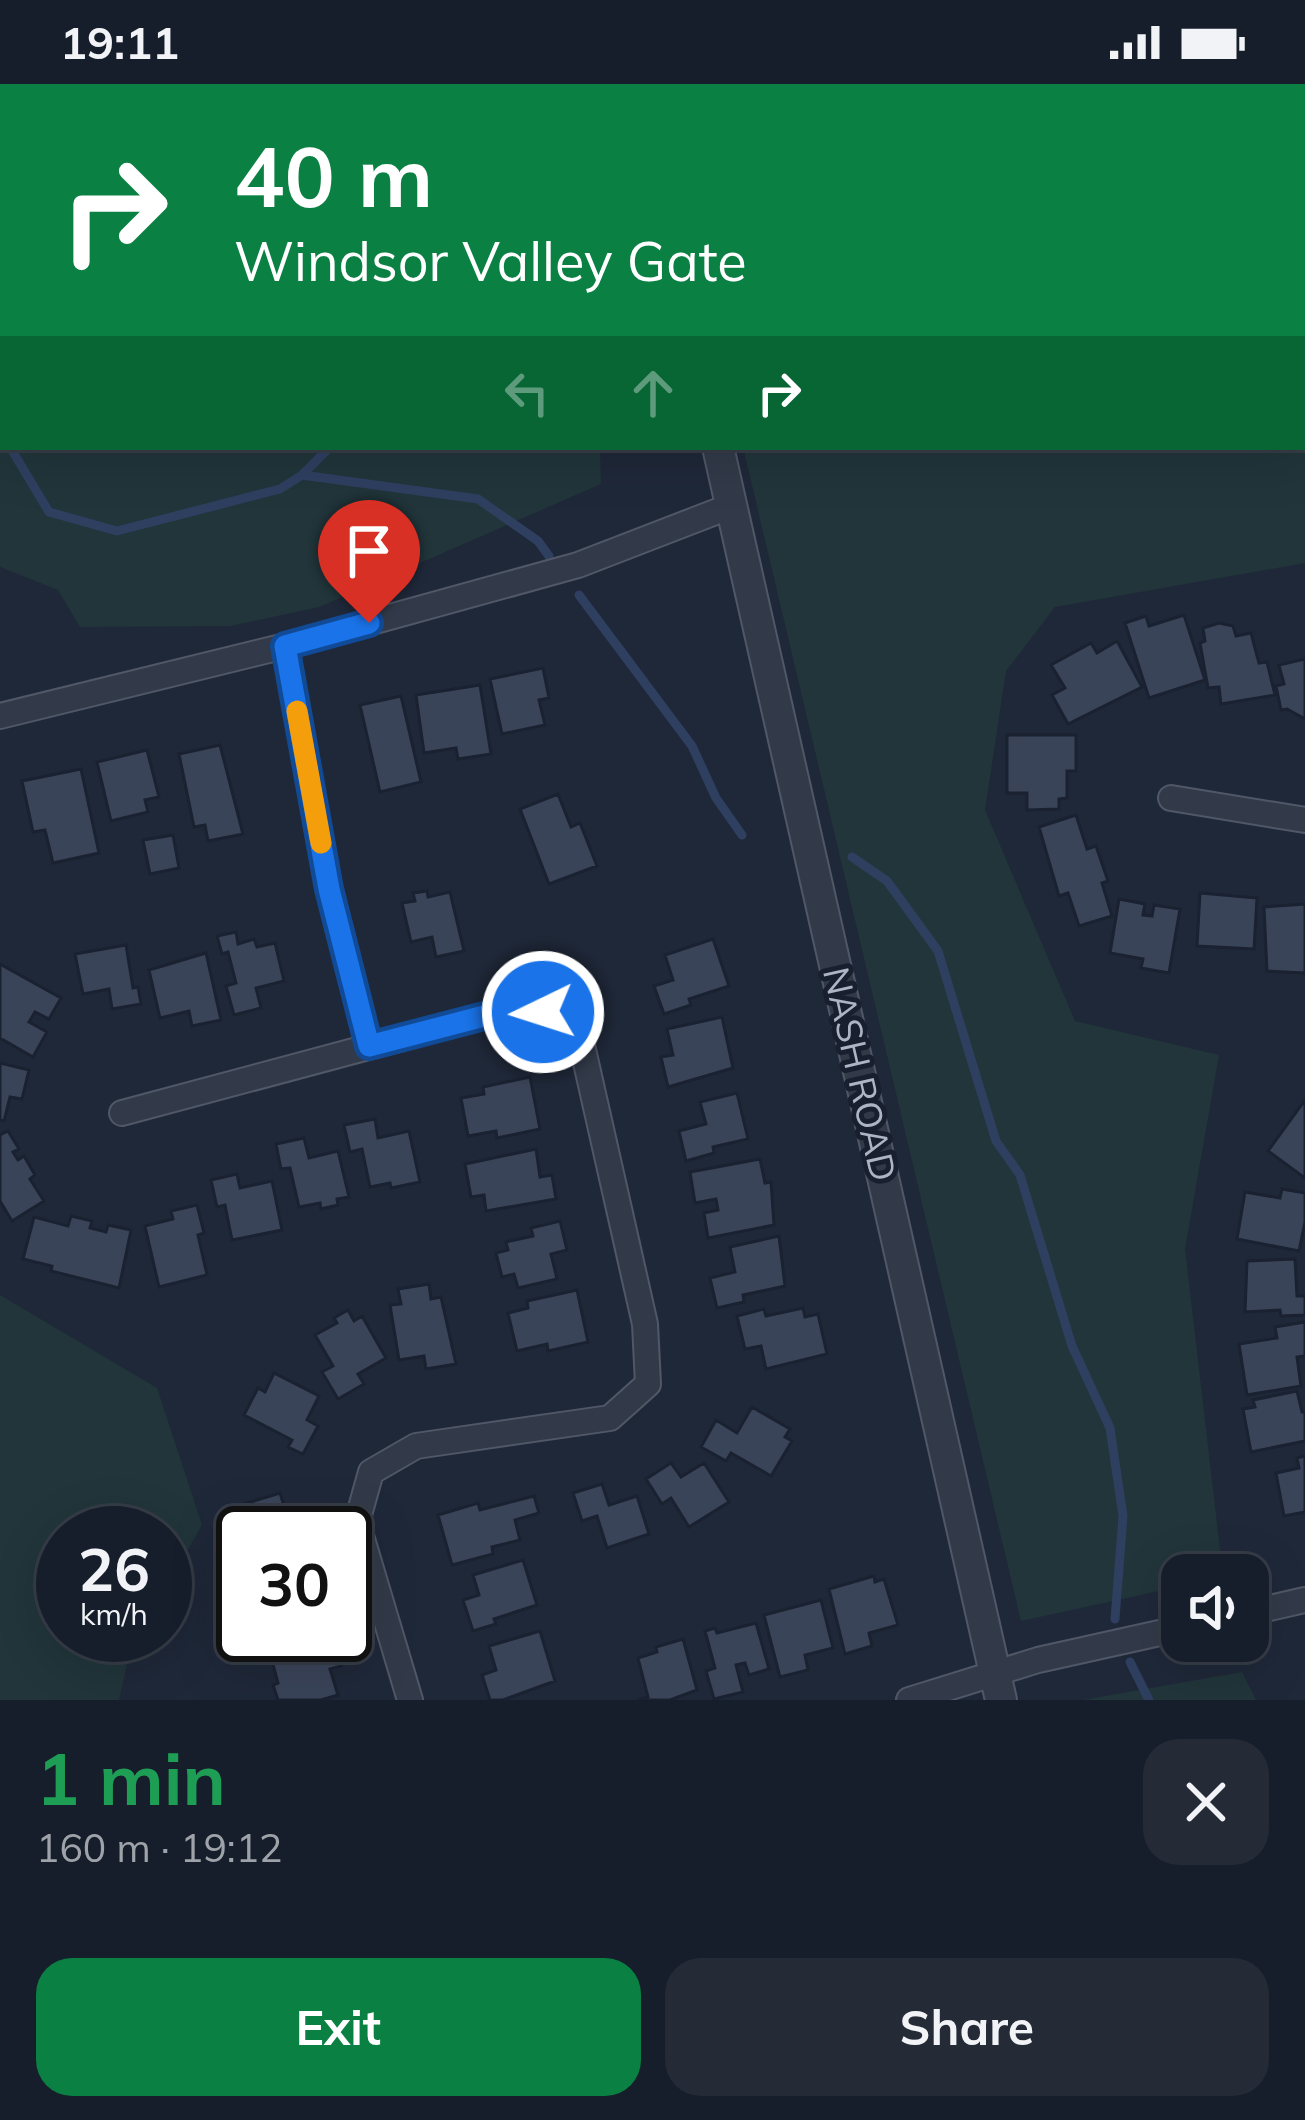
<!DOCTYPE html>
<html lang="en">
<head>
<meta charset="utf-8">
<style>
	:root { --surface:#171e2b; --page:#242b37; --text:#f1f3f6; --muted:#9ea2a9; --line:#363c47; --accent:#0b8043 }
	body { margin:0; font-family:Mulish,sans-serif; background:var(--page); color:var(--text); height:100vh; display:flex; flex-direction:column; font-size:45px; white-space:nowrap }
	* { box-sizing:border-box; margin:0 }
	p { font-size:39px; color:var(--muted) }
	.icon { flex:none; width:66px; height:66px; fill:none; stroke:currentColor; stroke-width:2; stroke-linecap:round; stroke-linejoin:round }
	.map { position:relative; height:1616px; overflow:hidden }
	.details { display:flex; flex-direction:column; background:var(--surface); flex:1 }
	.details>* { flex:none }
	.top-card { position:absolute; left:0px; top:0px; width:1305px; height:366px; box-shadow:0 12px 48px #0002,0 0 0 3px var(--line); background:#0b8043; color:#fff; overflow:hidden }
	.fabs { position:absolute; left:1161px; top:1470px; display:grid; gap:24px }
	.fabs a { display:grid; place-items:center; width:108px; height:108px; border-radius:24px; background:var(--surface); box-shadow:0 12px 48px #0002,0 0 0 3px var(--line); font-size:60px }
	.speed { position:absolute; left:36px; top:1422px; display:flex; gap:24px; font-size:60px; font-weight:700; text-align:center }
	.speed>* { display:grid; place-content:center; width:156px; height:156px; border-radius:50%; background:var(--surface); box-shadow:0 12px 48px #0002,0 0 0 3px var(--line); line-height:1 }
	.speed small { font-size:30px; font-weight:400 }
	.speed .limit { border:6px solid #111; border-radius:18px; background:#fff; color:#111 }
	.pin { position:absolute; display:grid; place-items:center; width:102px; height:102px; color:#fff; margin:-123px -51px; border-radius:50% 50% 50% 0; rotate:-45deg; box-shadow:0 0 12px #0007 }
	.pin .icon { rotate:45deg }
	.me { position:absolute; width:132px; margin:-66px; rotate:266deg; stroke-linejoin:round; filter:drop-shadow(0 0 9px #0008) }
	.turn { display:flex; align-items:center; gap:42px; height:252px; padding:0 36px; font-size:54px }
	.turn .icon { width:156px; height:156px; stroke-width:2.5 }
	.turn b { display:block; font-size:84px; line-height:102px }
	.lanes { display:flex; align-items:center; height:114px; padding:0 36px; background:#0003; justify-content:center; gap:60px; direction:ltr }
	.lanes .off { opacity:.35 }
	.round { display:grid; place-items:center; flex:none; width:126px; height:126px; border-radius:36px; background:var(--page) }
	.headline { display:flex; align-items:center; justify-content:space-between; height:204px; padding:0 36px }
	h1 { font-size:72px; font-weight:700; line-height:90px; color:#1e9e55 }
	.action { display:flex; gap:24px; margin-top:auto; padding:24px 36px }
	.action a { flex:1; height:138px; border-radius:36px; background:var(--accent); color:#fff; font-size:48px; font-weight:700; line-height:138px; text-align:center }
	.action a+a { background:var(--page); color:var(--text) }
	.status { display:flex; justify-content:space-between; align-items:center; height:84px; padding:0 60px; background:var(--surface); direction:ltr }
	.status svg { height:33px; fill:currentColor }
	.map>svg:first-child { display:block }
	.green { fill:#21353a }
	.lines { fill:none; stroke-linecap:round; stroke-linejoin:round }
	.stream { stroke:#2f3f60; stroke-width:9 }
	.building { fill:#3a4459; stroke:#1a2130; stroke-width:3 }
	.minor-casing { stroke:#505767; stroke-width:28 }
	.tertiary-casing { stroke:#505767; stroke-width:34 }
	.minor { stroke:#323a49; stroke-width:24 }
	.tertiary { stroke:#323a49; stroke-width:30 }
	.route-casing { stroke:#114b97; stroke-width:30 }
	.route { stroke:#1a73e8; stroke-width:21 }
	.slow { stroke:#f59e0b; stroke-width:21 }
	.labels { text-anchor:middle; stroke-width:10; stroke-linejoin:round; paint-order:stroke }
	.street-label { font-size:36px; fill:#acb4c6; stroke:#181f2e }
</style>
</head>
<body>
<div class="status"><b>19:11</b><svg viewBox="0 0 49 12"><path d="M0 12V9h3v3zM5 12V6h3v6zM10 12V3h3v9zM15 12V0h3v12zM26 1h20v11H26zM47 4h2v5h-2z"/></svg></div>
<div class="map">
<svg width="1305" height="1616" viewBox="0 0 1305 1616">
	<rect width="100%" height="100%" fill="#1f2839"/>
	<path class="green" d="M0 0 56 3H3V363H600L601 400 319 523 230 542 80 543 58 506 0 483Z
		M1305 43V479L1055 523 1006 587 985 726 1075 937 1219 971 1185 1165 1223 1491H1182V1502L1021 1537 743 363H1302Z
		M0 1211 157 1304 202 1441 165 1505V1449H63V1551H138L131 1562 119 1616H0Z
		M1242 1588 1256 1616H1083Z"/>
	<g class="lines">
		<path class="stream" d="M1302 204 1305 203
			M0 345 3 351
			M10 363 49 428 117 447 280 405 302 391 330 363
			M302 391 478 415 538 457 549 472
			M579 511 692 662 716 714 742 751
			M852 773 887 797 938 867 996 1057 1020 1091 1072 1262 1110 1344 1123 1432 1115 1535
			M1130 1578 1149 1616"/>
	</g>
	<path class="building" d="M528 0V3L443 2 449 0Z
		M1184 531 1205 596 1149 614 1125 539 1146 532 1149 542Z
		M1219 539 1233 542 1236 552 1251 549 1259 579 1267 578 1275 611 1221 620 1219 603 1208 604 1200 559 1205 557 1203 544Z
		M1117 557 1142 603 1068 640 1052 611 1065 604 1051 581 1091 559 1097 569Z
		M1305 575V635L1287 625 1281 626 1276 602 1284 600 1279 581Z
		M543 584 549 614 539 616 545 641 502 650 490 595Z
		M480 601 491 670 458 675 456 664 424 669 416 611Z
		M401 612 421 698 380 708 360 621Z
		M1007 651H1076V687H1067V714L1059 715V725L1027 726V709H1007Z
		M220 661 243 750 208 757 205 741 194 743 179 670Z
		M147 666 159 713 145 716 148 728 111 737 97 678Z
		M81 685 99 769 53 779 45 746 33 748 22 697Z
		M558 710 571 743 580 739 597 782 549 800 520 725Z
		M1076 731 1087 765 1096 762 1108 797 1102 799 1112 832 1079 842 1068 809 1059 812 1039 743Z
		M173 751 179 784 150 790 143 756Z
		M427 807 428 813 450 808 464 867 436 873 432 853 411 858 402 819 415 817 413 809Z
		M1200 809 1257 814 1254 865 1197 862Z
		M1119 815 1145 820 1143 831 1152 832 1154 821 1180 825 1169 889 1141 884 1143 875 1110 869Z
		M1305 820V889L1267 887 1264 823Z
		M236 848 238 860 254 855 257 863 275 859 284 897 256 904 261 924 234 931 226 902 236 899 228 868 222 870 217 852Z
		M713 855 729 902 689 915 691 921 664 930 654 902 673 896 665 871Z
		M126 861 133 904 138 903 141 920 112 925 109 905 83 910 75 870Z
		M206 869 221 936 192 942 189 927 160 934 149 886Z
		M0 880 61 914 49 935 35 928 29 938 47 948 33 973 0 954Z
		M722 933 733 984 668 1003 661 973 673 971 667 945Z
		M0 979 29 986 22 1015 10 1013 4 1037 0 1036Z
		M530 993 540 1045 497 1054 496 1047 468 1052 461 1014 484 1010 483 1003Z
		M737 1009 748 1055 713 1063 714 1069 686 1077 679 1047 706 1040 700 1018Z
		M1305 1016V1094L1268 1067Z
		M375 1035 378 1054 409 1047 420 1098 391 1104 390 1099 370 1103 362 1065 350 1068 344 1041Z
		M8 1047 19 1065 13 1068 18 1076 24 1072 35 1091 30 1095 44 1117 12 1137 0 1117V1051Z
		M304 1054 309 1074 338 1067 349 1113 337 1115 338 1121 321 1125 320 1119 299 1123 290 1084 281 1085 276 1060Z
		M536 1065 540 1093 552 1091 556 1115 486 1127 484 1111 471 1113 465 1080Z
		M760 1075 765 1099 771 1098 774 1141 708 1154 704 1129 718 1126 716 1115 695 1119 690 1088Z
		M237 1090 240 1104 272 1097 282 1146 232 1156 225 1121 217 1123 211 1096Z
		M1282 1105 1305 1109V1138L1299 1167 1237 1155 1245 1108 1280 1114Z
		M197 1121 204 1149 198 1151 207 1191 159 1203 145 1142 173 1135 171 1127Z
		M71 1132 92 1137 90 1144 106 1148 108 1141 131 1146 119 1204 51 1187 52 1182 23 1175 34 1133 68 1142Z
		M560 1137 567 1166 551 1170 557 1195 518 1204 514 1190 502 1193 496 1169 508 1166 506 1158 533 1152 531 1144Z
		M779 1152 785 1202 743 1211 744 1218 717 1224 710 1194 735 1188 730 1163Z
		M1295 1175 1297 1212H1305V1231L1281 1232 1280 1226 1245 1228 1247 1177Z
		M429 1200 431 1215 441 1213 456 1280 426 1285 424 1272 399 1276 390 1221 401 1220 398 1205Z
		M577 1206 588 1258 548 1267 547 1260 517 1267 508 1229 528 1224 527 1217Z
		M803 1224 805 1233 818 1230 827 1270 766 1285 761 1262 745 1265 737 1232 764 1225 766 1232Z
		M348 1226 354 1237 362 1232 386 1274 358 1290 364 1300 338 1315 322 1288 333 1282 315 1251 337 1239 334 1234Z
		M1305 1238V1272L1297 1273 1301 1302 1247 1311 1239 1260 1277 1254 1275 1243Z
		M274 1289 319 1312 307 1336 318 1342 303 1370 288 1363 292 1356 244 1331 258 1304 265 1308Z
		M1297 1307 1302 1328H1305V1357L1251 1368 1243 1325 1255 1323 1253 1316Z
		M752 1323 790 1345 785 1353 792 1357 771 1392 731 1369 726 1377 701 1363 716 1336 737 1349Z
		M1305 1372V1428L1284 1432 1276 1389 1299 1384 1297 1374Z
		M671 1379 681 1393 704 1379 729 1418 689 1443 671 1414 662 1420 646 1395Z
		M602 1400 609 1421 637 1412 649 1450 607 1464 597 1432 582 1437 573 1409Z
		M280 1409 290 1441 305 1436 309 1449H243V1485L231 1489 217 1442 225 1440 221 1427Z
		M534 1412 539 1429 515 1436 520 1456 492 1463 493 1470 452 1481 438 1431 478 1419 480 1426Z
		M523 1476 537 1521 494 1535 496 1540 473 1547 463 1516 479 1511 473 1491Z
		M874 1492 875 1498 884 1495 898 1541 869 1549 872 1562 845 1570 829 1505Z
		M821 1516 833 1564 805 1571 808 1586 780 1593 764 1531Z
		M756 1539 769 1585 749 1591 745 1579 736 1581 743 1608 714 1615 706 1587 715 1584 705 1547 715 1544 717 1549Z
		M540 1547 555 1597 503 1616H490L482 1591 496 1586 489 1562Z
		M331 1551 341 1582 330 1585 338 1611 321 1616H278L273 1601 278 1599 272 1577 306 1567 304 1559Z
		M683 1555 697 1606 670 1616H637L648 1613 638 1574 657 1568 656 1563Z"/>
	<g class="lines">
		<g class="minor-casing">
			<path id="minor" d="M285 562 329 805 369 962
				M0 632 285 562 578 481 731 422
				M1171 714 1305 736
				M122 1029 488 931 543 928 582 961 645 1240 648 1300 610 1334 416 1362 371 1388 357 1438 410 1616
				M1248 1529 1305 1516
				M909 1616 1038 1576 1182 1544"/>
		</g>
		<g class="tertiary-casing">
			<path id="tertiary" d="M637 0 638 3
				M718 363 1001 1616"/>
		</g>
		<use href="#minor" class="minor"/>
		<use href="#tertiary" class="tertiary"/>
	</g>
	<g class="lines">
		<g class="route-casing">
			<path id="route" d="M369 539 285 562 329 805 369 962 488 931 543 928"/>
		</g>
		<use href="#route" class="route"/>
		<path class="slow" d="M297 627 321 759"/>
	</g>
	<g class="labels">
		<g class="street-label">
			<text transform="translate(860 990) rotate(77)" y="13">NASH ROAD</text>
		</g>
	</g>
</svg>
<div class="fabs">
<a><svg class="icon" aria-label="sound" viewBox="0 0 24 24"><path d="M4 9h4l5-4v14l-5-4H4zM17 9q2 3 0 6"/></svg></a>
</div>
<div class="speed"><div>26<small>km/h</small></div><div class="limit">30</div></div>
<div class="pin" style="left:369px;top:539px;background:#d93025"><svg class="icon" aria-label="arrive" viewBox="0 0 24 24"><path d="M6 21V4h12l-3 4 3 4H6"/></svg></div>
<svg class="me" style="left:543px;top:928px" viewBox="-20 -20 40 40"><circle r="17" fill="#1a73e8" stroke="#fff" stroke-width="3"/><path d="M0-11L8 9 0 5-8 9z" fill="#fff"/></svg>
<div class="top-card">
<div class="turn"><svg class="icon" aria-label="right" viewBox="0 0 24 24"><path d="M7 20v-9h11M14 6l5 5-5 5"/></svg><div><b>40 m</b>Windsor Valley Gate</div></div>
<div class="lanes"><svg class="icon off" aria-label="left" viewBox="0 0 24 24"><path d="M17 20v-9H6M10 6l-5 5 5 5"/></svg><svg class="icon off" aria-label="ahead" viewBox="0 0 24 24"><path d="M12 20V5M6 11l6-6 6 6"/></svg><svg class="icon" aria-label="right" viewBox="0 0 24 24"><path d="M7 20v-9h11M14 6l5 5-5 5"/></svg></div>
</div>
</div>
<section class="details">
<div class="headline"><div><h1>1 min</h1><p>160 m · 19:12</p></div><a class="round"><svg class="icon" aria-label="close" viewBox="0 0 24 24"><path d="M6 6l12 12M18 6L6 18"/></svg></a></div>
<div class="action"><a>Exit</a><a>Share</a></div>
</section>
</body>
</html>
